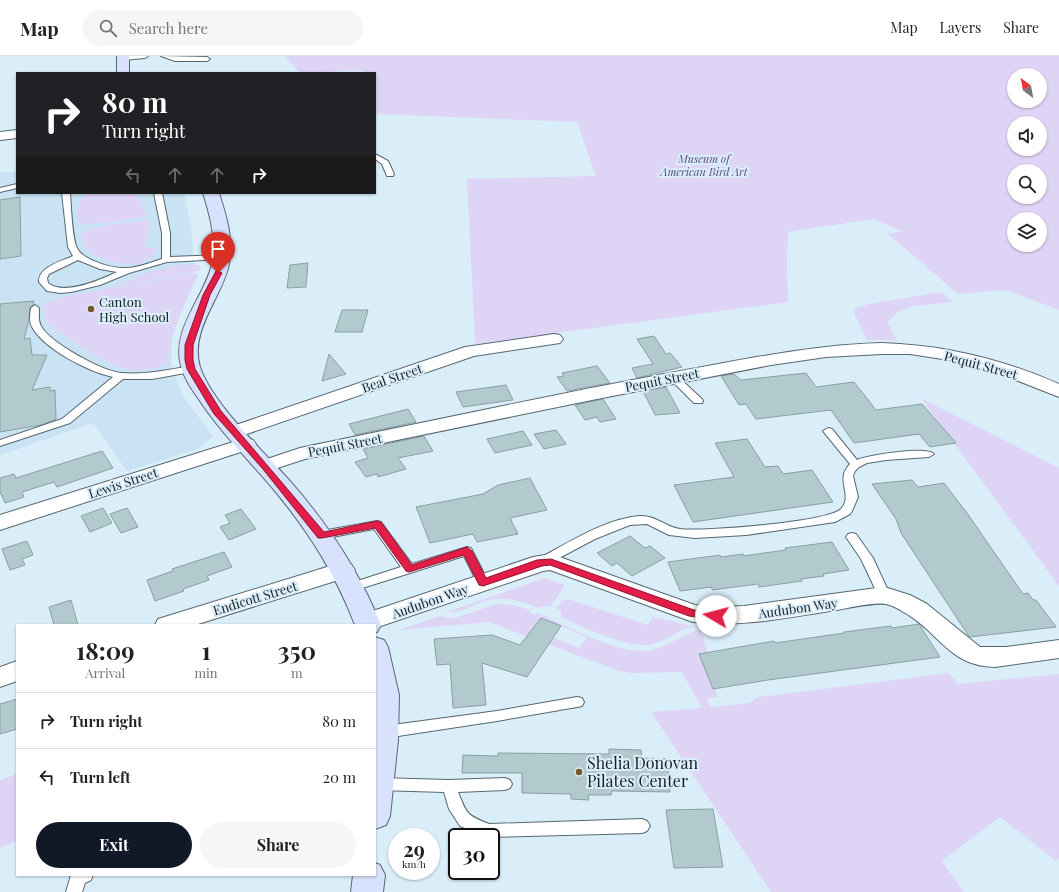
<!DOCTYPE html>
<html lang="en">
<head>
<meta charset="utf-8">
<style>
	:root { --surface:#fff; --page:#f6f6f6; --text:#222; --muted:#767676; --line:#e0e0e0; --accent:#111827 }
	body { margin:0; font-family:"Playfair Display",serif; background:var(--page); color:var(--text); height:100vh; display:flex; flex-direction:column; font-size:15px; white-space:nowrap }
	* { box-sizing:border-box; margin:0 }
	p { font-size:13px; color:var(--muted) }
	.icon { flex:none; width:22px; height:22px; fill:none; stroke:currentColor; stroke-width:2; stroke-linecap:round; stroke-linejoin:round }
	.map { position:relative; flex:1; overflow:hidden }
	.panel { position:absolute; left:16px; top:568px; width:360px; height:252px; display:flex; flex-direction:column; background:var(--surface); border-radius:0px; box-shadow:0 1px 3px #0004 }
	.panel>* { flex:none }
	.hud { position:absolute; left:16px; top:16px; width:360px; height:122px; border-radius:0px; box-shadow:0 1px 3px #0004; background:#202124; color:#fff; overflow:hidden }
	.needle { width:26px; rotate:328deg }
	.buttons { position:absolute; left:1007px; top:12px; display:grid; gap:8px }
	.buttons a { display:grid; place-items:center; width:40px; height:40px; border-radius:50%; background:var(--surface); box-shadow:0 1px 3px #0004; font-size:20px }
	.speed { position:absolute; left:388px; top:772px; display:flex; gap:8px; font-size:20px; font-weight:700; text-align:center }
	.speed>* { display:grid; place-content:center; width:52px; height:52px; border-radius:50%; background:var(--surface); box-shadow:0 1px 3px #0004; line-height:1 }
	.speed small { font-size:10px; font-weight:400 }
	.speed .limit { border:2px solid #111; border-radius:6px; background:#fff; color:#111 }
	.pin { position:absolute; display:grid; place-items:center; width:34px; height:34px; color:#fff; margin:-41px -17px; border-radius:50% 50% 50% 0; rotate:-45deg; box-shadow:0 0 4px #0007 }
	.pin .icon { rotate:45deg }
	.me { position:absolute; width:44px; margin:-22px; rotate:278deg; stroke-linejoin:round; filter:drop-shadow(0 0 3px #0008) }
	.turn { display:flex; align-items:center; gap:14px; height:84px; padding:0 20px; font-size:18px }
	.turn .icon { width:52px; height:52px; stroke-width:2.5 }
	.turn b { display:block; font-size:28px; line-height:34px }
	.lanes { display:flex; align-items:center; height:38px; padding:0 20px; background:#0003; justify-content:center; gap:20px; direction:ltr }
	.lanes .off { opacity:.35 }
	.eta { display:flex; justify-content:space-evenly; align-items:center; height:68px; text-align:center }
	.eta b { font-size:24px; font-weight:700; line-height:28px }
	.cta { display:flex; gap:8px; margin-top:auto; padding:8px 20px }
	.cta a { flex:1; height:46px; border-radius:24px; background:var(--accent); color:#fff; font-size:16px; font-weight:700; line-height:46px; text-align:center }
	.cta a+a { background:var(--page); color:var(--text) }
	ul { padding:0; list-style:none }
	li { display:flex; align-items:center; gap:12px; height:56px; padding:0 20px; border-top:1px solid var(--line) }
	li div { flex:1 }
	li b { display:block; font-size:15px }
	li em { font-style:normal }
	header { display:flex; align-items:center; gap:24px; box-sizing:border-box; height:56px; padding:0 20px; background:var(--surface); border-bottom:1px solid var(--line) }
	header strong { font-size:19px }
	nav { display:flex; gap:22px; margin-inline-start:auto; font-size:14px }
	.search { width:280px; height:36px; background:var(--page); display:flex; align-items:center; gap:10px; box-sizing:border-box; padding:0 14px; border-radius:22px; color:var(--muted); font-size:15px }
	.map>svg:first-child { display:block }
	.built { fill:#c9e3f4 }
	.green { fill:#ded4f6; fill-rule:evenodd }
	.building { fill:#b2cacd; stroke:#88a0a2 }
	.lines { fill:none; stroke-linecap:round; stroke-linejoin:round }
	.service-casing { stroke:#566771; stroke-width:2 }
	.minor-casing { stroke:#566771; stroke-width:2 }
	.secondary-casing { stroke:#566771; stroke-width:2 }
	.service { fill:#fff; fill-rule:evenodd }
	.minor { fill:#fff; fill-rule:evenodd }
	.secondary { fill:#d8e2fd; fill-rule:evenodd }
	.route { fill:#e11d48; stroke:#92132f }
	.poi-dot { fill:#735629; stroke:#daeefa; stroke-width:1.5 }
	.labels { text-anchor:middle; stroke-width:4; stroke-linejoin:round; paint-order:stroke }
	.far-park-label { font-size:11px; font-style:italic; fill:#5d4982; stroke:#daeefa }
	.poi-label { font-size:13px; fill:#171e22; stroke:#daeefa; text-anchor:start }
	.street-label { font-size:13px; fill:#171e22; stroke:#daeefa }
	.near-poi-label { font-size:16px; fill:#171e22; stroke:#daeefa; text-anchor:start }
</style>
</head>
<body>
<header>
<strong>Map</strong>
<div class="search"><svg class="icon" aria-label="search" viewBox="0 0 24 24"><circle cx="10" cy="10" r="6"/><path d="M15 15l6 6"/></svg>Search here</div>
<nav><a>Map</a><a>Layers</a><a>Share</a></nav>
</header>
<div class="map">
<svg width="1059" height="836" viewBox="0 0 1059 836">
	<rect width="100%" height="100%" fill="#daeefa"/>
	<path class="built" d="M17 115V137H184L191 170 194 212 188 240 176 265 172 285 171 310 183 340 213 380 198 393 127 415 93 367 0 399V117Z"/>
	<path class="green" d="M285 0H1059V254L1005 234 958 238 888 178 902 175 873 163 788 176 787 210 788 246 475 288 467 123 596 120 577 66 375 58V17H363L361 14 300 17ZM1014 19H1040V45H1014ZM1014 67H1040V93H1014ZM1014 115H1040V141H1014ZM1014 163H1040V189H1014Z
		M88 137H135L139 143 147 161 93 168 78 167V165L81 163 77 160C77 151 81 142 88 137Z
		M149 164 150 175 144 192H154L156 193C153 200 145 207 137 208 126 210 94 203 87 194 84 190 83 184 81 180 90 169 134 166 149 164Z
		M183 208 197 209 200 210 199 215 101 233 124 227 147 216Z
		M195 217 198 219C185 247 170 277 167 308 153 313 139 316 124 313 114 311 53 274 47 267 44 262 43 255 42 249L47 246 62 241Z
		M941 236 953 246 914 250 897 256 888 266 896 284H867L855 259V252L870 248Z
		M921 342 1059 412V530Z
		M545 522 565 529 550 551 544 550 539 552C524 546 505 540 488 544 475 547 460 559 447 556Z
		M568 543 648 569 653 561 692 570C678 575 666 585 652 588 629 594 583 571 561 561V555L556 552 562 545Z
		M497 548 512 549 530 554 529 556 536 559 538 557C565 569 624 602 653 594 670 589 684 578 700 573L708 597 699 598 718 641 707 642 711 651 750 647 757 641 768 640 949 617 958 628 1059 618V802L1056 805 1000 761 942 805 964 836H771L651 656 702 652 682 616 631 617 619 615 489 566 399 574 440 560 448 562H455ZM542 562 587 581V582L579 592 533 573Z
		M17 718V785L0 792V724Z"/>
	<path class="building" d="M20 141 21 200 0 203V144Z
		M308 207 306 231 287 232 290 209Z
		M34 245 33 249 30 252 29 264 24 283 30 282 32 299H47L32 334 50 331V335L55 334 56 363 41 369 0 376V248Z
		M342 254H368L362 276H335Z
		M654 280 666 298 670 297 682 311 637 322 632 312 653 308 637 283Z
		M329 298 346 318 322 325Z
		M597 310 610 327 567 335 557 321 564 320 562 317Z
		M806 317 816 331 854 326 876 354 922 348 956 387 930 391 919 378 854 387 831 354 756 363 746 348 739 349 721 320 734 318 741 324Z
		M506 329 513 344 463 351 456 336Z
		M666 331 680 357 655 359 643 335Z
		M603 343 616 363 600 366 597 361 585 364 575 349Z
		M408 353 416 366 355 379 349 368Z
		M556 374 566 388 544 393 534 378Z
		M523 375 532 389 495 397 487 383Z
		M424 380 433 395 398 402 406 413 378 421 377 418 366 421 355 406 368 402 363 393Z
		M747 383 765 411 778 410 783 418 812 414 833 446 693 466 674 429 734 421 715 387Z
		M102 395 113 412 57 431 54 426 22 436 24 441 5 447 0 436V422L14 418 16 422Z
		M530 422 547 454 510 462 518 478 477 486 473 478 430 487 416 451 483 438 498 429Z
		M912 424 918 431 944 427 967 457 1023 538 1028 537 1033 544H1036L1056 571 970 581 968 579 901 477 896 463 872 428Z
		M103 452 112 467 90 476 81 460Z
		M127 452 138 471 121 477 110 458Z
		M241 453 256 473 229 484 220 471 230 467 225 459Z
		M630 480 645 492 650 490 665 502 632 520 617 507 612 510 597 497Z
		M27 485 33 499 22 503 25 509 10 514 2 493Z
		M832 486 849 514 823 518 824 520 801 523 802 525 759 531 758 528 712 534V531L680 535 668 506 720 499 721 501 743 498V500L786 494 785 492Z
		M224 496 232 511 207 520 209 524 183 533 184 535 155 545 147 524 173 515 172 513Z
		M71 544 78 569H54L49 551Z
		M541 562 561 570 527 621 482 607 486 649 453 652 450 608 437 609 434 583 492 579 520 589Z
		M919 568 940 601 768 624 713 633 699 598 774 585 775 587 844 577V576L891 570 892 572Z
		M17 643V673L0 678V648Z
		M609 693 641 694 642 702 667 703 670 736 612 735 611 739H588L589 744 571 743V738L522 737V717H462L463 699 498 700V697L609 698Z
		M713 753 723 811 674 812 666 754Z"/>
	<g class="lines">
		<g class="service-casing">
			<path id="service" d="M126 0H148L145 2 123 4 120 2Z
				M161 0 207 1 210 3 207 5H175Z
				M375 98 388 105 394 118 393 120H387L382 108 375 103Z
				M17 128V132L0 136V132Z
				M62 137H70C71 149 72 182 77 192 82 204 113 213 126 212 138 212 151 206 162 203V177L154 137H162L170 177V201L222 199 226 201 222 203 167 206 129 217 100 229 71 236 60 237 47 235 39 226C38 211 62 205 73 200L68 191ZM78 204 100 213 117 216C100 224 64 240 48 227L47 222 49 218Z
				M35 249 39 252C39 258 38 265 41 270 50 287 102 315 121 317 145 319 168 314 191 310L196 313 191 316 152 323H123L70 367 0 390V384L62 363 113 321C89 316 44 293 32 271 29 265 30 258 31 252Z
				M674 319 677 320 702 343 703 345 702 347H694L669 322 671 320Z
				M828 372 832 373 857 404C868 399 928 390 934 398L929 401 886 404 867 407 859 411 855 415 853 420 858 441 852 455 850 458 835 466 746 479 695 482 669 479 647 468 630 469 595 483 546 509H538L536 506 538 503C570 486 604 463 640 460 655 459 666 471 680 473 703 476 828 466 841 453 854 439 834 424 850 408L823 375Z
				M377 465 381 466 412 508 467 491 471 492 489 527 487 530 483 531 479 530 464 500 356 534 352 535 348 534 346 531 348 528 401 511 374 473 322 483 318 482 316 479 318 476 322 475Z
				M852 477 856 478 873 502 890 539 888 542 884 543 880 542 878 539 861 503 846 481 848 478Z
				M577 641 582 642 584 646 582 650 577 651 497 665 385 682 380 680 378 676 380 672 385 670 497 655Z
				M379 722 449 724 505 722 510 724 512 728 510 732 505 734 458 736C467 759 467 759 489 768L642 763 647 765 650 770 647 775 642 777 486 781 460 770 449 753 444 736 379 734 375 733V723Z
				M71 819H93L91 824 85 827 82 836H66Z"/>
		</g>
		<g class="minor-casing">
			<path id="minor" d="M17 74V82L0 84V76Z
				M554 278 560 279 563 283 560 287 474 300 241 380 234 382 227 380 224 376 227 372 465 291Z
				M882 287C944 289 1002 303 1059 328V341L998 317 949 304 910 298H882L826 301 771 309 592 344 305 403 265 416 258 414 255 410 258 406 300 392C421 367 542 341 664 318 737 305 808 289 882 287Z
				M246 382 253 384 256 388 253 392 0 474V459Z
				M551 498 695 549 716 551 744 550 884 531 910 539 927 548 980 591H1006L1059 584V602L995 611C950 610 941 579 907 558 900 554 893 549 885 548 875 546 849 552 837 554 789 561 741 572 693 566L550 514 543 515 375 572V569H356L355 566 358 560 533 501Z
				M343 506 351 508 355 514 351 520 195 569H155L158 563Z
				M17 605V625L0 631V611Z"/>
		</g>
		<g class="secondary-casing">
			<path id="secondary" d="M117 0H129V17H117Z
				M203 137H219C226 159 234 184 229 208 222 242 189 274 200 311 212 347 263 395 289 424 328 468 359 515 381 569L377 576H375V569H355C335 517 310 478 275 435 249 404 220 376 198 342 191 332 184 322 181 310 171 273 204 242 212 208 217 185 210 159 203 137Z
				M375 581 384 584 388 591 399 639 398 684 390 760 386 769 375 773Z
				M375 807 380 809 385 819 383 836H351L353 819H375Z"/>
		</g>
		<use href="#service" class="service"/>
		<use href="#minor" class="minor"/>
		<use href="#secondary" class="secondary"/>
	</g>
	<path class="route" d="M216 215H218L222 217 210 239 193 289V304L195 313 221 355 324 476 377 465 381 466 412 509 467 491 472 495 486 522 537 504 551 503 694 554 720 558 721 560 720 563 716 564 689 560 550 509 542 510 483 530 479 529 464 499 409 516 406 515 375 472 322 482H318L262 412 214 358 187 313 185 304V289L203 239Z"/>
	<g class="poi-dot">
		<circle cx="91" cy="253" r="4"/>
		<circle cx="579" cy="716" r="4"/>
	</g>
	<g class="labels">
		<g class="far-park-label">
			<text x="704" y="107">Museum of<tspan x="704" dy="13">American Bird Art</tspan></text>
		</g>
		<g class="poi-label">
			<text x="99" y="251">Canton<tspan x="99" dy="15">High School</tspan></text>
		</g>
		<g class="street-label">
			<text transform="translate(981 309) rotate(15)" y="5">Pequit Street</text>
			<text transform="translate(392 322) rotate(-19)" y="5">Beal Street</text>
			<text transform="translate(662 324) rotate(-11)" y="5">Pequit Street</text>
			<text transform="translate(345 389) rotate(-11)" y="5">Pequit Street</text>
			<text transform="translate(123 427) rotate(-18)" y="5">Lewis Street</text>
			<text transform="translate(255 542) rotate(-17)" y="5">Endicott Street</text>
			<text transform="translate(430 545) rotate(-19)" y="5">Audubon Way</text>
			<text transform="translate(798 552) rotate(-8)" y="5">Audubon Way</text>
		</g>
		<g class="near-poi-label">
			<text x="587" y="713">Shelia Donovan<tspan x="587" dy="18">Pilates Center</tspan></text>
		</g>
	</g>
</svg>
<div class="buttons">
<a><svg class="needle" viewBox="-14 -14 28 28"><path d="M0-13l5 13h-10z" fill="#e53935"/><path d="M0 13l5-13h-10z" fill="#767676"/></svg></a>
<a><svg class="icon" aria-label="sound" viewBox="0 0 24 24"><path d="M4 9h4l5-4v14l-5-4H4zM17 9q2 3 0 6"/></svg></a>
<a><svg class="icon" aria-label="search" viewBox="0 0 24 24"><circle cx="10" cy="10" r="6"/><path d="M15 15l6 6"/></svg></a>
<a><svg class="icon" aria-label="layers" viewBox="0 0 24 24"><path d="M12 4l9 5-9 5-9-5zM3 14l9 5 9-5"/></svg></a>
</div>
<div class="speed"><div>29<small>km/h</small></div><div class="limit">30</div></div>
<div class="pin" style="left:218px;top:217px;background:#d93025"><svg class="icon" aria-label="arrive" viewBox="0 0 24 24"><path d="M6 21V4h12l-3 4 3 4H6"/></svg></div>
<svg class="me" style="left:716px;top:560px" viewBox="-20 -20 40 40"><circle r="19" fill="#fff"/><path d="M0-13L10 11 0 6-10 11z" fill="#e11d48"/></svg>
<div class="hud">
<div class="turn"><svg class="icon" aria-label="right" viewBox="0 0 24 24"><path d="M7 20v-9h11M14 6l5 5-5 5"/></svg><div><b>80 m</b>Turn right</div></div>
<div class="lanes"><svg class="icon off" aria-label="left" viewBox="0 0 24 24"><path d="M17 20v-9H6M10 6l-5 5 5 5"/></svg><svg class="icon off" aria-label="ahead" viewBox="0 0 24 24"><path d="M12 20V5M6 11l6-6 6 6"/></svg><svg class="icon off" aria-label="ahead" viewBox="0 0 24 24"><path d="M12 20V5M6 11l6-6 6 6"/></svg><svg class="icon" aria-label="right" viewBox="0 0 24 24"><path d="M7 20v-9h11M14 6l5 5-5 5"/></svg></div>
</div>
<section class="panel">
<div class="eta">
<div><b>18:09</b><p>Arrival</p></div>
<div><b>1</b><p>min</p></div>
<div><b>350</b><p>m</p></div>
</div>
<ul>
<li><svg class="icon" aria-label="right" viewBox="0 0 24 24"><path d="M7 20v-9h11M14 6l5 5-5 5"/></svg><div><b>Turn right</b></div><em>80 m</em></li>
<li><svg class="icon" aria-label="left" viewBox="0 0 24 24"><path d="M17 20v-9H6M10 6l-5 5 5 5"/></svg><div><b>Turn left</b></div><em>20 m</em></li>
</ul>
<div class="cta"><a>Exit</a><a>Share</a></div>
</section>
</div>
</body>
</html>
